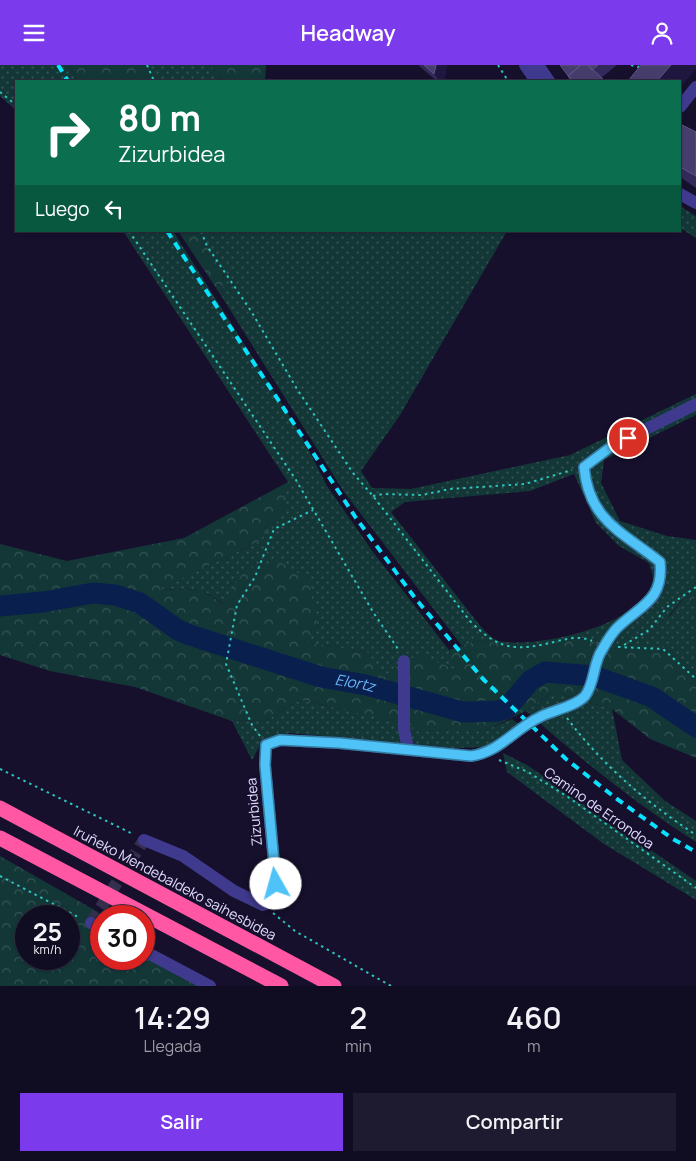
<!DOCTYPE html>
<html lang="es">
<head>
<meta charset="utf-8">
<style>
	:root { --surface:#100c22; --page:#1e1a2f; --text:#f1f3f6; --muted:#9c9ba5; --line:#302c40; --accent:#7c3aed }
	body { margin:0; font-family:Manrope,sans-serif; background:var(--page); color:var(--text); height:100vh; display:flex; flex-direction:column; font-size:19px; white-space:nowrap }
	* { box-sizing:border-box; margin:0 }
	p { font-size:16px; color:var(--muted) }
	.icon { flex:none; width:28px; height:28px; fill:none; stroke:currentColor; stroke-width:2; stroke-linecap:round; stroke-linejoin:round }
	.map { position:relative; height:921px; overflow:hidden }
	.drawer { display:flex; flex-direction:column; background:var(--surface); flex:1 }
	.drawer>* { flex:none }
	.hud { position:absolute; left:15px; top:15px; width:666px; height:152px; border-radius:0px; box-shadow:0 1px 4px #0004,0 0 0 1px var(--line); background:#0b6e4f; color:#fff; overflow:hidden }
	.speed { position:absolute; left:15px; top:840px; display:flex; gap:10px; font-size:25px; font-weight:700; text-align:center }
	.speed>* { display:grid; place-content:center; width:65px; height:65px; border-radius:50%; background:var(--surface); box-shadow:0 1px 4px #0004,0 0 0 1px var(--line); line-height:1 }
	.speed small { font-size:12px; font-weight:400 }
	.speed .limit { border:8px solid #d22; background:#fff; color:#111 }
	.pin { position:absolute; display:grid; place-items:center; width:42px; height:42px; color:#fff; margin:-21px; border:2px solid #fff; border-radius:50%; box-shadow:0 1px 5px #0007 }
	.me { position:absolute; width:55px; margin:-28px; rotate:353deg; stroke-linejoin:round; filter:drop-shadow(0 0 4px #0008) }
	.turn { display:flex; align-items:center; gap:18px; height:105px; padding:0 20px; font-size:22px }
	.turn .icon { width:65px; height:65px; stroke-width:2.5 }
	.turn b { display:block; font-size:35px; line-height:42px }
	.then { display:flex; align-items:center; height:48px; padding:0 20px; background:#0003; gap:10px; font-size:19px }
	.eta { display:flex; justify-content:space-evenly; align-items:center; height:85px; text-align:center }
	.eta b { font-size:30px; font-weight:600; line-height:35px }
	.cta { display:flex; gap:10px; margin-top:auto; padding:10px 20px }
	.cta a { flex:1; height:58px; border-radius:0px; background:var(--accent); color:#fff; font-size:20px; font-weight:600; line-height:58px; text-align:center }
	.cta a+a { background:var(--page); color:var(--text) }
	header { display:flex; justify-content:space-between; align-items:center; height:65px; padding:0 20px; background:var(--accent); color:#fff; font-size:22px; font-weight:600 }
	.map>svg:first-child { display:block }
	.grass { fill:url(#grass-dots); fill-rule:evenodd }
	.forest { fill:url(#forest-crowns); fill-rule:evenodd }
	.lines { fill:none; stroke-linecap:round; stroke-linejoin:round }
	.river { stroke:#09204e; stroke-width:21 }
	.minor-tunnel { stroke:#342f4c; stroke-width:12; stroke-dasharray:12 6; stroke-linecap:butt }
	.path { stroke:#2cc4bd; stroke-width:2; stroke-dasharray:2.5 4; stroke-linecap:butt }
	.minor { stroke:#3f3a8e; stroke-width:12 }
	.highway { stroke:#ff57a4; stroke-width:15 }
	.rail { stroke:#08e2ff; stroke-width:4; stroke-dasharray:8 6; stroke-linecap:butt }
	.wall { fill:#34295b }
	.shaded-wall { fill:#201741 }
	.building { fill:#473d6d; stroke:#5f5684 }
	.route-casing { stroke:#337fa1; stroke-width:12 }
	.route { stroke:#4fc3f7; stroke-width:9 }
	.labels { text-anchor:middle; stroke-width:5; stroke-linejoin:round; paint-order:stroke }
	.street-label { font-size:14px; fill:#e1dcff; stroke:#16102d }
	.water-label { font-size:15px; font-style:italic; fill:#6ab7ff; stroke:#16102d }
</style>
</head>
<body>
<header><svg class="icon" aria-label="menu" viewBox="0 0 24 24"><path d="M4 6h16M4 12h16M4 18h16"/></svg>Headway<svg class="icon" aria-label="person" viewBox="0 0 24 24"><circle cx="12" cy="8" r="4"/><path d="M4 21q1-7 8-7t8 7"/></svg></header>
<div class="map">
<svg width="696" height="921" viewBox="0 0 696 921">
	<defs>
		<pattern id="grass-dots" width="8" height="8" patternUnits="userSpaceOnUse" patternTransform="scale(1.25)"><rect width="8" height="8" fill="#133737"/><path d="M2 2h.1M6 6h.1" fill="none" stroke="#355355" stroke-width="1.8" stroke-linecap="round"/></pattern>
		<pattern id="forest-crowns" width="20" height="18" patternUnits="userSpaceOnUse" patternTransform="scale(1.25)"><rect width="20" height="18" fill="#133737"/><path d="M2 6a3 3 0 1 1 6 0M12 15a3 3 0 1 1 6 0" fill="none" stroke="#355355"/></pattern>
	</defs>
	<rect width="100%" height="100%" fill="#16102d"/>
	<path class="grass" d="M0 0H68L79 16H16V45L0 31Z
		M145 0H210L224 16H152Z
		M680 141 696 151V173L680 163Z
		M123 166H173L299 366 327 421 373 487 449 585 458 605 404 596 381 614 369 588 305 577 246 503 224 539 202 525 158 524 258 477 288 417Z
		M201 166H507L400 350 361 406 372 423 411 424 570 390 696 329V350L604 395 601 418 620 456 667 471 696 475V517L668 552 696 531V613L680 594 660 581 663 584 603 582 582 573H570L546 583H516L480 575 462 581 344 427 222 232 224 204 206 181ZM574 409 596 458 619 481 649 498C650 502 653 509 653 513 647 560 537 584 499 576 493 575 486 567 481 562L391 447 405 437 530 426Z
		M553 627 612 644 622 695 665 736 696 756V777C635 738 580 694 526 646Z
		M300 635 364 649 488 664 512 654 521 661 485 682 452 683 290 668 263 675 252 695 232 656 267 655Z
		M503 688 527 700 696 816V835L604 779 507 707Z"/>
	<path class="forest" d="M68 0H147L154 16H79Z
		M210 0H266L265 16H224Z
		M178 166H201L207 181 224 204 222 232Z
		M288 417 284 448 258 477 159 524 202 525 223 539 246 503 278 496 308 514 318 562 306 577 369 588 382 613 404 596 420 590 457 605 449 585 480 575 515 582H545L571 573 587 574 603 582H642L666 584 680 594 696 613V693L650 674 612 644 553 627 526 646 488 664 428 667 364 649 300 635 267 655 232 656 135 622 50 606 0 590V479L67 496 184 473Z
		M696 517V531L669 552Z
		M0 791 98 847 102 851 101 894H144V890L201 921H0ZM26 851H69V894H26Z"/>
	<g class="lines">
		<path class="river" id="s1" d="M0 541 43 537 93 528 115 530 140 538 178 565 190 570 321 612 366 620 463 647 498 646 507 643 531 615 545 607 594 611 652 632 696 662"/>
		<path class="minor-tunnel" d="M91 858 144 775"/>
		<path class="path" d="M147 0 154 16
			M498 0 508 16
			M631 0 638 2 641 0
			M0 27 16 40
			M129 166 296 415 373 547 398 584
			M201 166 207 181 251 246 297 324 353 408 373 431 470 556C500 587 518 586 558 576 570 573 581 571 592 576
			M373 431 383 429 422 430 450 424 525 419 572 405
			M624 580 649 565 667 542 696 522
			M618 582 663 584 696 614
			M567 653C603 701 646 737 696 770
			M260 671 252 660 226 599 237 540 255 512 274 464 313 445
			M499 695 528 707 568 732 696 823
			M0 704 133 769
			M0 811 80 853
			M273 848 295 866 391 921"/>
		<path class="minor" d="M525 0 536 16
			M538 0 549 16
			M680 42 696 22
			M680 129 696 138
			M404 596V664L408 684
			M144 775 183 791 234 826 263 840 273 836 276 819 265 700 266 680 280 675 339 678 471 691C500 687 514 664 540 652 553 645 575 642 585 631 595 618 593 598 602 585 606 578 611 569 617 563 641 540 664 537 660 497 623 468 589 455 584 402L612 381 696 339
			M91 858 101 864
			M144 886 210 921"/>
		<path class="highway" d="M0 743 334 921
			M0 773 281 921"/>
		<path class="rail" d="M58 0 68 16
			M167 166 356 453 415 533 483 614 566 694 617 734 673 774 696 787"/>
	</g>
	<path class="wall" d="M418 0H447L444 16H437Z
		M560 0H617L601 13 605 16H572Z
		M680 59 696 67V123L680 112Z"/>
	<path class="shaded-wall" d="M436 0H447L444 16H440L434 9Z
		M671 0H696V4L680 23V16H657Z"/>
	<path class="building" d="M424 0H436L434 9Z
		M560 0H581L568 11 572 16Z
		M581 0H588L605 16H574L568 11Z
		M588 0H598L592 5Z
		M641 0H671L657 16H628Z
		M680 59 696 67V111L680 102Z"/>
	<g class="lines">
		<g class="route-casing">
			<path id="route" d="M276 819 265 700 266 680 280 675 339 678 471 691C500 687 514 664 540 652 553 645 575 642 585 631 595 618 593 598 602 585 606 578 611 569 617 563 641 540 664 535 660 497 623 467 589 456 584 402L612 381 628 373"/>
		</g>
		<use href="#route" class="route"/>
	</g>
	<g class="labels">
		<g class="street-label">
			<text transform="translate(599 743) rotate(35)" y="5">Camino de Errondoa</text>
			<text transform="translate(254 747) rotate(-95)" y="5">Zizurbidea</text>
			<text transform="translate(175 818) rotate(28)" y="5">Iruñeko Mendebaldeko saihesbidea</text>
		</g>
		<g class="water-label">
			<text dy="5" stroke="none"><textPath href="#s1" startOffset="374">Elortz</textPath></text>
		</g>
	</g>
</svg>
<div class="speed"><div>25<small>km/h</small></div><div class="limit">30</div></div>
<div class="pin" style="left:628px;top:373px;background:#d93025"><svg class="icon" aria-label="arrive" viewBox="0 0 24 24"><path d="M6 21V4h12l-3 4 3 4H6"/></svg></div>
<svg class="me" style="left:276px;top:819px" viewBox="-20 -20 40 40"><circle r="19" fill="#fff"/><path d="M0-13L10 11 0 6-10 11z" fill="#4fc3f7"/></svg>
<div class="hud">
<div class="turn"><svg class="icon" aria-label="right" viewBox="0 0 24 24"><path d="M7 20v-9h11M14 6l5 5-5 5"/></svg><div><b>80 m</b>Zizurbidea</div></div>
<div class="then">Luego<svg class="icon" aria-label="left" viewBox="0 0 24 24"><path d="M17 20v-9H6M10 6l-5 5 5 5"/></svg></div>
</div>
</div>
<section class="drawer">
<div class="eta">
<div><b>14:29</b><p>Llegada</p></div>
<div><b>2</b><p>min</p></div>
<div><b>460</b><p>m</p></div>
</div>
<div class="cta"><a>Salir</a><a>Compartir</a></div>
</section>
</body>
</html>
